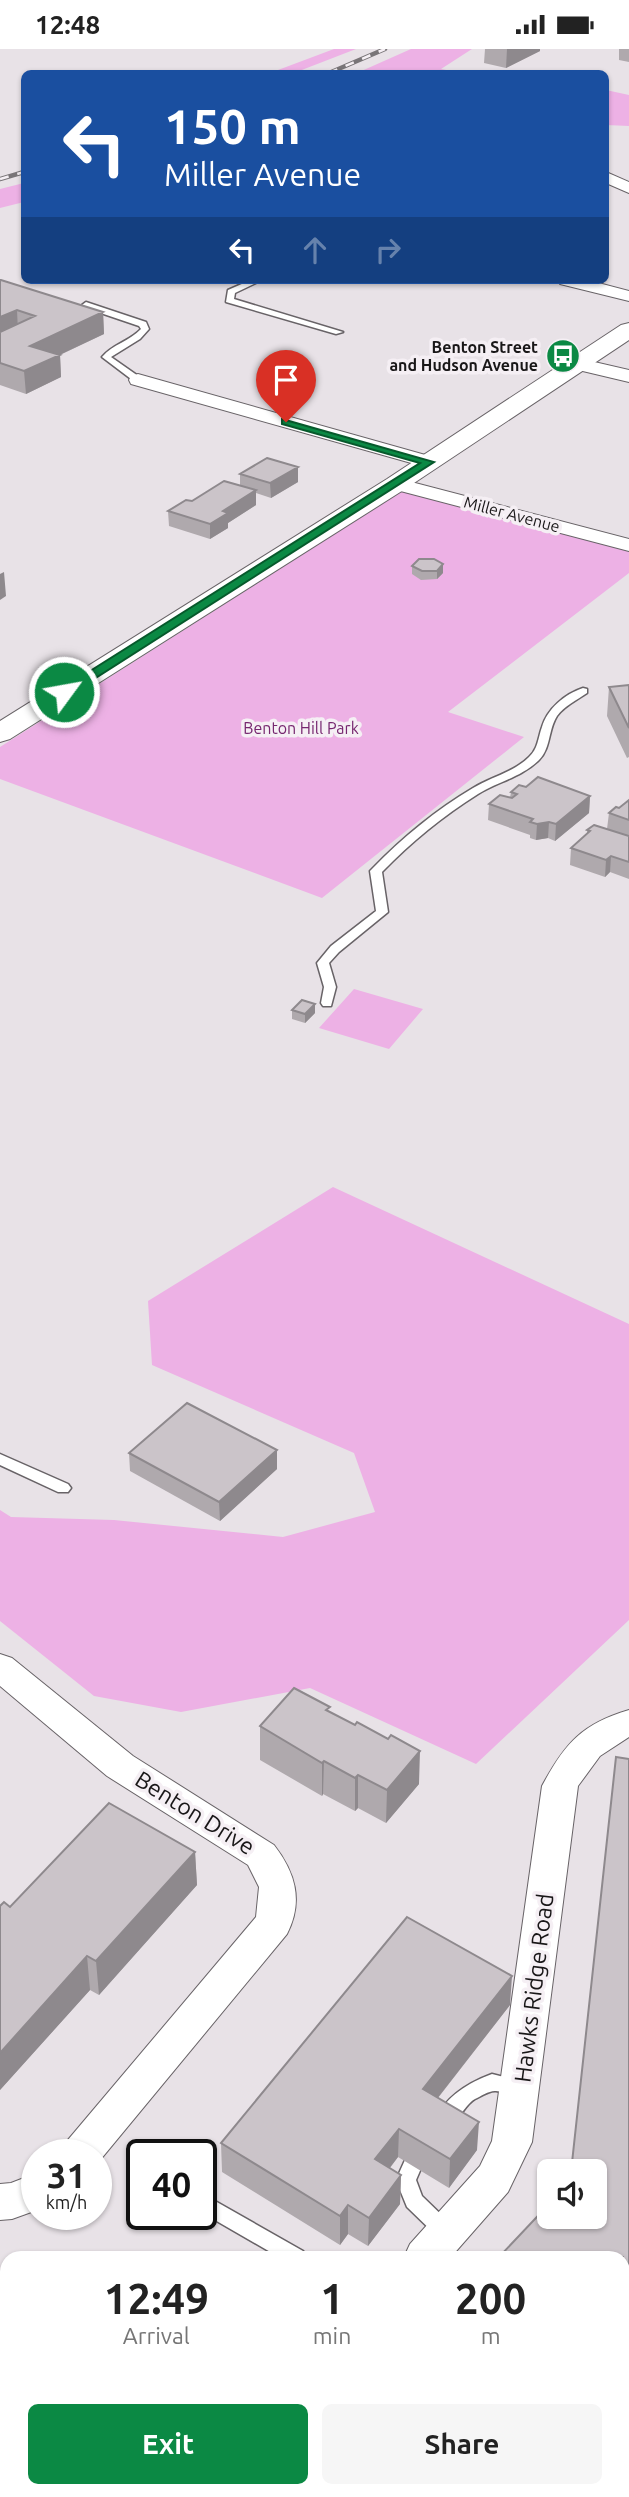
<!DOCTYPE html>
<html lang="en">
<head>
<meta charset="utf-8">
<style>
	:root { --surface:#fff; --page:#f6f6f6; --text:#222; --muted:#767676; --accent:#0b8944 }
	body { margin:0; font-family:Ubuntu,sans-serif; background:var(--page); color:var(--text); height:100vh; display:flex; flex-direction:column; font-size:26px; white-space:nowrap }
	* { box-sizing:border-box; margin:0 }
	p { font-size:23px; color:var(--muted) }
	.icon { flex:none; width:38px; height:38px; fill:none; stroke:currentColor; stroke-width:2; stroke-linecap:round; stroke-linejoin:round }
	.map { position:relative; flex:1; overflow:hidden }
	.side { position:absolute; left:0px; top:2202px; width:630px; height:247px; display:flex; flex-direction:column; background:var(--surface); border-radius:21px 21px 0 0; box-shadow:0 2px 5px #0004 }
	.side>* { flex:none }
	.banner { position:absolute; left:21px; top:21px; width:588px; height:214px; border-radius:10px; box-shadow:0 2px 5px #0004; background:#1a4fa0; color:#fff; overflow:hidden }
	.buttons { position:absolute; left:537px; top:2110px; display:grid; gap:14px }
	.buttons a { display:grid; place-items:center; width:70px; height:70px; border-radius:10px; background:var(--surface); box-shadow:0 2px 5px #0004; font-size:35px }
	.speed { position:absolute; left:21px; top:2090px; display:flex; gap:14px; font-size:35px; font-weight:700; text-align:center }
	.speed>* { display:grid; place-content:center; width:91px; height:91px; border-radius:50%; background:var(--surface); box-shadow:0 2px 5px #0004; line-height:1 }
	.speed small { font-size:18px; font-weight:400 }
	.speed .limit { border:4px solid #111; border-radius:10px; background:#fff; color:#111 }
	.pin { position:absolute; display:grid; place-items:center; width:60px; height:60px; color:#fff; margin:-72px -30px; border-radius:50% 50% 50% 0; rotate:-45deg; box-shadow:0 0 7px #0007 }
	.pin .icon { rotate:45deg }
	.me { position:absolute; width:77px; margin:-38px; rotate:58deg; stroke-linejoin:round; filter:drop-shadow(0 0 5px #0008) }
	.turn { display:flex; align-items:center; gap:24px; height:147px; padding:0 28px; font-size:32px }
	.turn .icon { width:91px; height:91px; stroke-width:2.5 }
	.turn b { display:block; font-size:49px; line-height:60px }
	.lanes { display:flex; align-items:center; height:66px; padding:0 28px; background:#0003; justify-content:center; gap:35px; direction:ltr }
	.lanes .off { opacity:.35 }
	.eta { display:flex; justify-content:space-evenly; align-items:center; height:119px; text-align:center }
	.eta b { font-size:42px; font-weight:700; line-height:49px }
	.button { display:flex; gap:14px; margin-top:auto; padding:14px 28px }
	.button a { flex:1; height:80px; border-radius:10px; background:var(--accent); color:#fff; font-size:28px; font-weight:700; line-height:80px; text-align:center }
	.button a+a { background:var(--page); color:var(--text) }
	.status { display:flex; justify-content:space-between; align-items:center; height:49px; padding:0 35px; background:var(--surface); direction:ltr }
	.status svg { height:19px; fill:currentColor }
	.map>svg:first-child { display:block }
	.green { fill:#edb1e5 }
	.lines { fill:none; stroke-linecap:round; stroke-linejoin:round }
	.service-casing { stroke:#686367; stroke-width:3 }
	.minor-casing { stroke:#686367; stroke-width:2 }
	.tertiary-casing { stroke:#686367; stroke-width:2 }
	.service { fill:#fff; fill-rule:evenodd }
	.minor { fill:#fff; fill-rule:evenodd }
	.tertiary { fill:#fff; fill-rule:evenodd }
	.rail-casing { stroke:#797578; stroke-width:4.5 }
	.rail { stroke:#f5eff4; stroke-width:2.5; stroke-dasharray:9; stroke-linecap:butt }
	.wall { fill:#afa9ad }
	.shaded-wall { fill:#8e898d }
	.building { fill:#cbc4c9; stroke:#8e898d; stroke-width:2 }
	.route { fill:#0b8944; stroke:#07592c; stroke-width:2 }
	.labels { text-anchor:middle; stroke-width:7; stroke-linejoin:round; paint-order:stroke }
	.far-poi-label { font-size:16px; font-weight:bold; fill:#191718; stroke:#f5eff4; text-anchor:end }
	.far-street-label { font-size:16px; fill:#191718; stroke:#f5eff4 }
	.far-park-label { font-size:16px; fill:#76266f; stroke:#f5eff4 }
	.near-street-label { font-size:23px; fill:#191718; stroke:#f5eff4 }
</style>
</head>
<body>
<div class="status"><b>12:48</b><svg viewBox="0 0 49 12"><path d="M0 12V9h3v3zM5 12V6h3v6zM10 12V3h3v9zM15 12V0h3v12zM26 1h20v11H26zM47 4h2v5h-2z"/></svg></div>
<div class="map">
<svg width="629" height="2448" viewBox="0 0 629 2448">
	<rect width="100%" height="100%" fill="#e8e2e7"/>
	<path class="green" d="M334 0H356L294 24H270Z
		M411 0H472L441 20 462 24H357Z
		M606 41 629 46V77L606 76Z
		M24 134V153L0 159V140Z
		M409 438 629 496V524L448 663 524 688 322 849 0 730V698Z
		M354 940 423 960 389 1000 319 979Z
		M333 1138 629 1275V1571L476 1715 310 1639 181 1663 94 1647 0 1572V1461L11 1468 114 1471 283 1488 375 1463 354 1404 152 1316 148 1252Z"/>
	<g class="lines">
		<g class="service-casing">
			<path id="service" d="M251 231H262L235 244 234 250 343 283 336 285 226 253 228 241Z
				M86 253 146 273 149 280 140 290 111 308 141 329V333H135L102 308C113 295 130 292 141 280L139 277 83 258 82 256Z
				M583 639 587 640V644C577 651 564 657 557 667 548 681 551 699 539 711 522 728 497 733 478 745 443 767 411 793 382 823L388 863 339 903 329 914 336 938 331 957H323L321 954 324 938 317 914 331 897 376 862 370 822 372 820C402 789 436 761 473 739 491 728 514 723 529 708 538 700 538 689 542 678 547 660 565 645 583 639Z
				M0 1405 68 1435 71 1439 68 1443H58L0 1416Z
				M492 2025 524 2033 526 2039 524 2045C513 2048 506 2043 496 2042 490 2041 481 2047 475 2050 462 2057 456 2083 437 2077L435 2071C446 2047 468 2034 492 2025Z
				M412 2109 419 2111 422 2117 416 2131 422 2147 453 2177 456 2183 453 2189 446 2192 439 2189 407 2158 396 2131 405 2111Z
				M208 2148 303 2202 306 2208H279L201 2163V2151Z"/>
		</g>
		<g class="minor-casing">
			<path id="minor" d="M606 123 629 133V144L606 134Z
				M557 231H587L629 242V252L560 235Z
				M577 309 629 321V333L570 319 568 315 570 311Z
				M138 325 436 409 439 413 436 417H422L131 335 129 331 131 327Z
				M396 429 629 490V502L389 439 386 435 389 431Z
				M0 1605 12 1609 133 1707 274 1796C295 1823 304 1852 287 1885L96 2116V2105H61L67 2092 256 1868 259 1838 248 1816 107 1727 0 1637Z
				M629 1661V1688L600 1707 578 1737 532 2093 508 2143 451 2208H404L410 2195 480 2117 492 2092 542 1737C565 1694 582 1675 629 1661Z
				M37 2124V2161L12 2170 0 2171V2135L11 2134Z
				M68 2441H120L117 2448H65Z"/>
		</g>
		<g class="tertiary-casing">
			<path id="tertiary" d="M629 274V291L405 440 10 690 0 693V672L387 430 621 276Z"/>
		</g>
		<use href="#service" class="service"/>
		<use href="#minor" class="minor"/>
		<use href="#tertiary" class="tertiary"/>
		<g class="rail-casing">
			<path id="rail" d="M329 24 385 0
				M0 130 24 123"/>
		</g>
		<use href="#rail" class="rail"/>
	</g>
	<path class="wall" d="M485 0H540V2L506 19 484 14Z
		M619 0H629V13L619 11Z
		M0 231 103 263 104 285 60 306 61 328 26 345 0 336Z
		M298 418V433L271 449 256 444V456L228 474V479L210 490 169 477 168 462 192 452 240 437V425Z
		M443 515V524L437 530 421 531 412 525V517Z
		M629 636V708L627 709 607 667 609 638Z
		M526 738 590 747 589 764 555 792 548 789 536 791 530 789V786L488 771 489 755 510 749 511 743Z
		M629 751V830L610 823 605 828 570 816 571 799 587 785V781L607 780 609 764 619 759Z
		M292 961 315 964 305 974 292 970Z
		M277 1401V1420L220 1472 130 1422 129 1404Z
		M330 1663 419 1735 386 1774 358 1759 355 1762 323 1745 322 1747 260 1711V1677Z
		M195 1803 197 1836 99 1946 90 1941 0 2041V1857L10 1858Z
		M510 1956 438 2049 477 2101 449 2139 398 2108 390 2119 401 2126 400 2155 368 2197 348 2185 340 2196 222 2123 221 2094Z"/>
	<path class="shaded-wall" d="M507 0H540V2L506 19Z
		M17 261 18 283 0 291V268Z
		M103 263 104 285 38 316 60 306 61 328 26 345 24 322 30 297Z
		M298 418V433L271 449 270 434Z
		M256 441V456L228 474V479L210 490V475L223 462Z
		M443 515V524L437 530V522Z
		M4 523 6 547 0 551V525Z
		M590 747 589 764 555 792 556 775Z
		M549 773 548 789 536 791 537 775Z
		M611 807 610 823 605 828 606 811Z
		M315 955V964L305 974V965Z
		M277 1401V1420L220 1472 219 1453Z
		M420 1702 419 1735 386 1774 387 1741Z
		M324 1712 323 1745 322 1747V1714Z
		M358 1726V1759L355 1762V1729Z
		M195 1803 197 1836 99 1946 96 1912Z
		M87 1907 90 1941 0 2041V2004Z
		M512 1927 510 1956 422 2069 423 2040Z
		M479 2073 477 2101 449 2139 450 2110Z
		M399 2080 398 2108 374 2139 375 2110Z
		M401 2126 400 2155 368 2197 369 2169Z
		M348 2156V2185L340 2196V2167Z
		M629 2345V2371L623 2379V2353Z
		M556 2441H576L571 2448H551Z"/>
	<path class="building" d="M0 231H1L103 263 30 297 60 306 24 322 0 314V283L35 267 17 261 0 268Z
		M267 409 298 418 270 434 240 425Z
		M224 432 256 441 223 462 228 464 210 475 168 462 186 451 192 452Z
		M419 510H434L443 515 437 522H422L412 517Z
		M629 636V679L609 638Z
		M538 728 590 747 556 775 549 773 537 775 530 773 533 770 489 755 500 746 512 749 517 745 511 743 519 736 526 738Z
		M629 751V771L609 764 616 758 619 759Z
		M594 776 629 787V813L611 807 606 811 571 799 590 782 587 781Z
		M302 951 315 955 305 965 292 961Z
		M187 1354 277 1401 219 1453 129 1404Z
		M294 1639 330 1658 326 1661 355 1676 357 1673 388 1690 391 1686 420 1702 387 1741 358 1726 355 1729 324 1712 322 1714 260 1677Z
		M616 1708 629 1710V2345L623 2353V2208H499L550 2154V2168H595V2123H571Z
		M109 1754 195 1803 96 1912 87 1907 0 2004V1857L4 1853 10 1858Z
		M407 1868 512 1927 423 2040 479 2073 450 2110 399 2080 375 2110 401 2126 369 2169 348 2156 340 2167 221 2094Z
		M219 2441H556L551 2448H209Z"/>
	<path class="route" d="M282 370 434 413 69 646H60V641L420 414 282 375Z"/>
	<defs>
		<g id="bus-disc" transform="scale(1.75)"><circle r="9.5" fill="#0b8944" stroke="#f5eff4"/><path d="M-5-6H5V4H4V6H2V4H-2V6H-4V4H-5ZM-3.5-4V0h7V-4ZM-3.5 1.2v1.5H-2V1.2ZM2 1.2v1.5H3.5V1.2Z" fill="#fff"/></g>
	</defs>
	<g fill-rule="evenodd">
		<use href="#bus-disc" x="563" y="307"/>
	</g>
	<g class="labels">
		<g class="far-poi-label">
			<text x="538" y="304">Benton Street<tspan x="538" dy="18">and Hudson Avenue</tspan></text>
		</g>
		<g class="far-street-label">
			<text transform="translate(512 465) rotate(15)" y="6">Miller Avenue</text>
		</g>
		<g class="far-park-label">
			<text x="301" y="685">Benton Hill Park</text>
		</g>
		<g class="near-street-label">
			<text transform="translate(195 1764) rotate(32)" y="8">Benton Drive</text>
			<text transform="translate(534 1939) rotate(-83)" y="8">Hawks Ridge Road</text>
		</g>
	</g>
</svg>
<div class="buttons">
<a><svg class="icon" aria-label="sound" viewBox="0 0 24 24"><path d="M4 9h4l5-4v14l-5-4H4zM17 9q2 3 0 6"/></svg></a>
</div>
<div class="speed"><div>31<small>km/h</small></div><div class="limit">40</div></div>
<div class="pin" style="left:286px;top:373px;background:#d93025"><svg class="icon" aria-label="arrive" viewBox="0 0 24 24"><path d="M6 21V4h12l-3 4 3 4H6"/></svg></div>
<svg class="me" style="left:64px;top:643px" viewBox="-20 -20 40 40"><circle r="17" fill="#0b8944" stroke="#fff" stroke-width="3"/><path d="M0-11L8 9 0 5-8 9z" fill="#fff"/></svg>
<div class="banner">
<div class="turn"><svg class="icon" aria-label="left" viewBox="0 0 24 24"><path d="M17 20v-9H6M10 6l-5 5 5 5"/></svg><div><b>150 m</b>Miller Avenue</div></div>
<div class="lanes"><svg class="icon" aria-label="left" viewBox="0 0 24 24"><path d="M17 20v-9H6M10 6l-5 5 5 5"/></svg><svg class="icon off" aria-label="ahead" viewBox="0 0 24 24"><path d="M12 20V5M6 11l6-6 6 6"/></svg><svg class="icon off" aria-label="right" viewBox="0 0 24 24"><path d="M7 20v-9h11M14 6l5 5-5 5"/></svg></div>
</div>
<section class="side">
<div class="eta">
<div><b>12:49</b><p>Arrival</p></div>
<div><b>1</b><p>min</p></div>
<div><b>200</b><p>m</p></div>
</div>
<div class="button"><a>Exit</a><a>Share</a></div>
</section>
</div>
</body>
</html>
